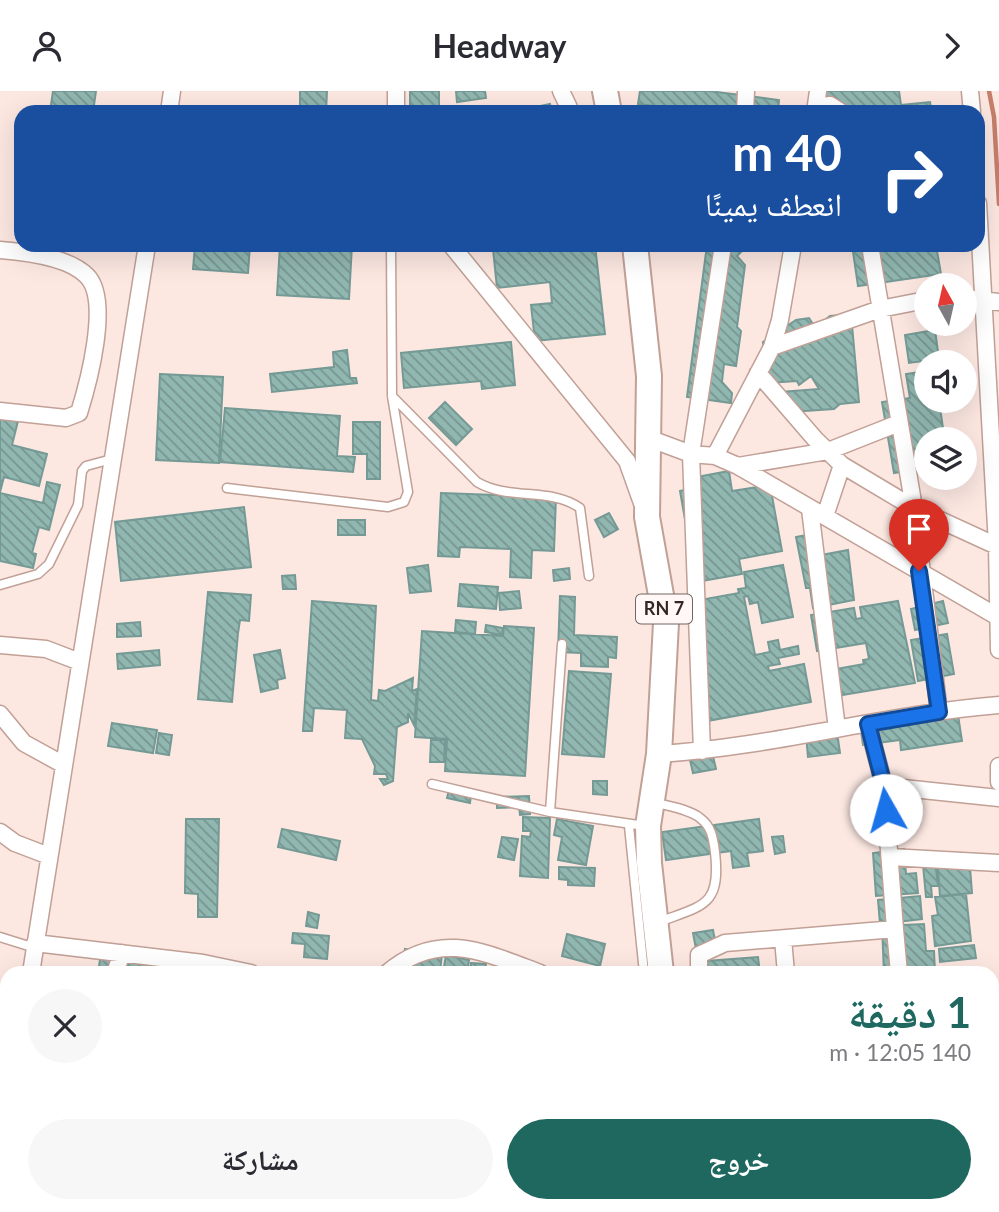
<!DOCTYPE html>
<html lang="ar">
<head>
<meta charset="utf-8">
<style>
	:root { --surface:#fff; --page:#f7f7f7; --text:#2b2b33; --muted:#7c7c81; --accent:#1e6860 }
	body { margin:0; font-family:Lato,"Noto Naskh Arabic",sans-serif; background:var(--page); color:var(--text); direction:rtl; height:100vh; display:flex; flex-direction:column; font-size:26px; white-space:nowrap }
	* { box-sizing:border-box; margin:0 }
	p { font-size:23px; color:var(--muted) }
	.icon { flex:none; width:38px; height:38px; fill:none; stroke:currentColor; stroke-width:2; stroke-linecap:round; stroke-linejoin:round }
	.map { position:relative; flex:1; overflow:hidden; direction:ltr }
	.side { position:absolute; left:0px; top:875px; width:999px; height:247px; display:flex; flex-direction:column; background:var(--surface); border-radius:21px 21px 0 0; box-shadow:0 7px 28px #0002; direction:rtl }
	.side>* { flex:none }
	.banner { position:absolute; left:14px; top:14px; width:971px; height:147px; border-radius:21px; box-shadow:0 7px 28px #0002; direction:rtl; background:#1a4fa0; color:#fff; overflow:hidden }
	.needle { width:46px; rotate:352deg }
	.fabs { position:absolute; left:914px; top:182px; display:grid; gap:14px }
	.fabs a { display:grid; place-items:center; width:63px; height:63px; border-radius:50%; background:var(--surface); box-shadow:0 7px 28px #0002; font-size:35px }
	.pin { position:absolute; display:grid; place-items:center; width:60px; height:60px; color:#fff; margin:-72px -30px; border-radius:50% 50% 50% 0; rotate:-45deg; box-shadow:0 0 7px #0007 }
	.pin .icon { rotate:45deg }
	.me { position:absolute; width:77px; margin:-38px; rotate:353deg; stroke-linejoin:round; filter:drop-shadow(0 0 5px #0008) }
	.turn { display:flex; align-items:center; gap:24px; height:147px; padding:0 28px; font-size:32px }
	.turn .icon { width:91px; height:91px; stroke-width:2.5 }
	.turn b { display:block; font-size:49px; line-height:60px }
	.round { display:grid; place-items:center; flex:none; width:74px; height:74px; border-radius:37px; background:var(--page) }
	.headline { display:flex; align-items:center; justify-content:space-between; height:119px; padding:0 28px }
	h1 { font-size:42px; font-weight:700; line-height:52px; color:var(--accent) }
	.action { display:flex; gap:14px; margin-top:auto; padding:14px 28px }
	.action a { flex:1; height:80px; border-radius:42px; background:var(--accent); color:#fff; font-size:28px; font-weight:700; line-height:80px; text-align:center }
	.action a+a { background:var(--page); color:var(--text) }
	header { display:flex; justify-content:space-between; align-items:center; height:91px; padding:0 28px; background:var(--surface); font-size:32px; font-weight:700 }
	.map>svg:first-child { display:block }
	.lines { fill:none; stroke-linecap:round; stroke-linejoin:round }
	.stream { stroke:#c57f6b; stroke-width:4.5 }
	.building { fill:url(#building-back-hatch); stroke:#759a95; stroke-width:2 }
	.lane-casing { stroke:#c1a096; stroke-width:11 }
	.street-casing { stroke:#c1a096; stroke-width:19 }
	.primary-casing { stroke:#c1a096; stroke-width:28 }
	.lane { stroke:#fff; stroke-width:8 }
	.street { stroke:#fff; stroke-width:16 }
	.primary { stroke:#fff; stroke-width:24 }
	.route-casing { stroke:#114b97; stroke-width:18 }
	.route { stroke:#1a73e8; stroke-width:12 }
	.labels { text-anchor:middle; stroke-width:7; stroke-linejoin:round; paint-order:stroke }
	.shield { fill:#fff8f6; stroke:#716662; stroke-width:2 }
	.shield-label { font-size:18px; font-weight:bold; fill:#342723 }
</style>
</head>
<body>
<header><svg class="icon" aria-label="forward" viewBox="0 0 24 24"><path d="M9 5l7 7-7 7"/></svg>Headway<svg class="icon" aria-label="person" viewBox="0 0 24 24"><circle cx="12" cy="8" r="4"/><path d="M4 21q1-7 8-7t8 7"/></svg></header>
<div class="map">
<svg width="999" height="1121" viewBox="0 0 999 1121">
	<defs>
		<pattern id="building-back-hatch" width="6" height="6" patternUnits="userSpaceOnUse" patternTransform="scale(1.75)"><rect width="6" height="6" fill="#91b7b1"/><path d="M-1 5l2 2M0 0l6 6M5-1l2 2" fill="none" stroke="#779590"/></pattern>
	</defs>
	<rect width="100%" height="100%" fill="#fce7e1"/>
	<g class="lines">
		<path class="stream" d="M989 0 994 26 999 113"/>
	</g>
	<path class="building" d="M53 0H96L93 21H50Z
		M300 0H327L326 21H300Z
		M410 0H439V19L410 20Z
		M456 0H485L486 7 457 11Z
		M640 0H709L779 9 778 21H703L638 13Z
		M820 0H899L901 14 930 11 932 21H822Z
		M550 13 552 21H512Z
		M195 154H250L248 182 193 178Z
		M280 154H352L349 208 277 204Z
		M529 154H595L605 243 535 250 531 214 552 212 550 191 497 197 493 158Z
		M707 154H748L737 165 745 174 737 236 741 240 736 275 724 273 722 291 732 302 731 312 687 306Z
		M852 154H936L941 183 858 195Z
		M851 223 859 311 840 313 834 318 790 321 781 301 819 298 811 285 799 294 797 290 768 292 763 251 796 229 809 227 813 233 821 232 830 225Z
		M935 239 939 268 909 272 905 244Z
		M511 251 515 294 482 298 481 290 404 297 401 262Z
		M347 259 350 287H356L357 292 272 301 270 283 334 276 333 261Z
		M926 280V310H939L944 344 939 345V348H926V356L916 358 919 378 894 382 882 311 910 307 906 283Z
		M160 283 223 286 219 372 156 369Z
		M445 311 472 338 456 354 429 327Z
		M225 317 340 325 337 365 355 366 353 381 220 371Z
		M0 325 18 330 12 354 47 363 39 395 4 386 0 401Z
		M353 331H380V388H367V363H353Z
		M729 380 732 400 770 394 782 460 739 468 742 483 696 491 680 400 688 398 686 388Z
		M47 391 60 394 49 439 39 436 32 462 36 463 33 477 0 470V402L43 412Z
		M441 402 556 406 554 460 532 459 531 487 510 486 511 458 460 456 459 466 438 465Z
		M244 416 251 476 121 490 115 431Z
		M609 422 618 438 604 446 595 429Z
		M338 429H365V444H338Z
		M812 443 816 465 848 459 854 509 813 517 810 497H806L796 446Z
		M428 474 431 500 410 502 407 477Z
		M783 474 793 526 762 532 758 511 750 513 748 505 744 506 755 564 770 561 768 551 778 549 780 559 798 555 799 563 778 567 780 573 768 575 769 580 804 573 811 611 702 631 689 511 739 502 738 498 746 497 744 481Z
		M569 477 570 488 554 490 553 479Z
		M295 484 296 498H283L282 485Z
		M460 493 498 496 496 518 458 515Z
		M519 500 521 517 500 519 499 502Z
		M208 501 251 504 249 530 240 529 238 542 232 611 198 608Z
		M560 505 575 506 574 544 617 546 616 567 608 566V576L581 575V562L558 561Z
		M312 510 376 515 371 609 378 610 379 599 385 600 413 587 412 600 417 598 414 634 408 622V631L397 636 393 690 384 694 380 688H388L386 683H374L375 675 362 648 345 647 347 619 314 617 312 640H303Z
		M898 510 915 592 830 606 825 580 864 573 863 569 869 568 866 552 817 560 811 524 854 517 856 528 862 527 860 516Z
		M943 510 948 532 915 539 911 518Z
		M456 529 476 531 475 543 455 541Z
		M140 531 141 545 117 546V533Z
		M486 534 503 537 502 544 485 541Z
		M504 535 534 537 525 685 445 680 447 648 415 646 422 540 503 545Z
		M947 543 954 583 918 590 911 549Z
		M159 559 160 574 118 578 117 563Z
		M280 559 285 587 277 589 278 597 261 601 254 564Z
		M569 580 611 583 604 666 562 663Z
		M956 611 962 650 901 659 900 649 863 654 859 626Z
		M112 632 157 639 153 662 108 655Z
		M837 641 840 662 808 666 806 644Z
		M159 642 172 644 169 664 156 662Z
		M431 649H445L444 671H430Z
		M713 665 716 678 693 682 690 669Z
		M593 690H607V704L593 703Z
		M449 699 471 704 470 712 447 707Z
		M529 705 530 723 520 724 519 716 497 717V706Z
		M523 726 550 727 548 787 520 785 522 745 530 746 531 740H523Z
		M186 728H219L217 826H198V803L185 802Z
		M557 728 593 735 586 774 558 769 562 746 554 744Z
		M759 728 763 760 747 762 749 775 733 777 731 760 666 769 662 741Z
		M282 738 340 750 336 769 278 756Z
		M783 745 785 761 775 763 772 746Z
		M502 746 518 748 514 769 498 766Z
		M904 758 906 783 916 782 918 802 876 805 873 762Z
		M934 762 938 795H931L932 806H926L922 763Z
		M969 763 972 802 940 805 937 766Z
		M559 776 595 777 594 795 568 794V789L559 788Z
		M966 803 971 850 935 855 932 825 938 824 935 806Z
		M920 805 922 828 880 833 878 809Z
		M308 821 319 824 317 837 306 835Z
		M924 833 926 860H934L935 882H884L882 835Z
		M713 839 716 855 696 858 693 842Z
		M293 842 329 845 327 868 304 866 305 853 292 852Z
		M567 843 605 853 600 875 562 865Z
		M974 854 976 867 940 871 939 858Z
		M405 858 442 863 440 880 402 882Z
		M101 862 163 870 161 882H98Z
		M446 864 469 869 467 882H443Z
		M758 866 760 882H709L707 870Z
		M471 872 486 873 485 882H470Z
		M172 874 217 882H171Z
		M4 959H7V1105L0 1104V993Z
		M73 1115H119V1121H73Z
		M648 1115H668L671 1121H651Z
		M737 1115H776V1121H737Z
		M847 1115H885V1118L848 1120Z"/>
	<g class="lines">
		<g class="lane-casing">
			<path id="lane" d="M392 305 477 391C509 410 551 396 580 417L589 485
				M227 397 388 416 404 411 408 401 392 305 391 154
				M0 494 38 483 49 473 78 414 82 380 86 375 112 368
				M432 693 550 721 645 735
				M653 711C667 715 689 718 700 727 712 736 713 747 715 761 721 815 704 814 659 831
				M550 721 562 553
				M629 735 644 882
				M0 846 35 857
				M706 1115 709 1121"/>
		</g>
		<g class="street-casing">
			<path id="street" d="M561 0 571 21
				M970 0 972 21
				M816 16 830 14 841 21
				M169 21 172 0
				M396 21V0
				M745 21 746 0
				M815 21 818 0
				M978 112 997 454 999 559
				M451 154 627 370 642 412
				M870 154 914 417 999 456
				M0 159C25 161 69 166 87 185 111 209 88 293 79 322L66 327 0 320
				M964 207 999 211
				M772 256 880 218 926 209
				M758 282 815 348 842 374 914 417 939 621
				M648 347 691 363 715 365 738 375 998 526
				M715 365 772 256 780 229 793 154
				M738 375 828 360 899 332
				M810 418 837 638
				M825 425 842 374
				M0 554 46 558 80 571
				M0 623 24 652 64 674
				M868 633 884 695 895 838
				M702 660 691 363 723 154
				M659 663C773 656 885 623 999 614
				M999 675V691
				M884 695 999 707
				M0 741 15 752 49 765
				M890 766 999 772
				M783 848 786 882
				M35 852 203 872 251 882
				M31 882 147 154
				M115 882 122 862
				M387 882C439 838 484 861 540 882
				M699 882V864L725 852 895 838 899 882
				M992 996H999
				M0 1076 7 1037
				M59 1115 63 1121
				M504 1115 509 1121
				M810 1115 811 1121
				M916 1115V1121
				M156 1118 170 1121
				M79 1121 80 1115
				M365 1121 366 1115
				M563 1121 564 1115"/>
		</g>
		<g class="primary-casing">
			<path id="primary" d="M605 0 609 21
				M635 154 649 285 647 426 666 532 659 663 648 735 649 772 661 882
				M731 1115 733 1121"/>
		</g>
		<use href="#lane" class="lane"/>
		<use href="#street" class="street"/>
		<use href="#primary" class="primary"/>
	</g>
	<g class="lines">
		<g class="route-casing">
			<path id="route" d="M886 719 884 695 868 633 939 621 919 480"/>
		</g>
		<use href="#route" class="route"/>
	</g>
	<g class="labels">
		<rect class="shield" x="636" y="503.5" width="56" height="29" rx="5"/>
		<g class="shield-label">
			<text x="664" y="524">RN 7</text>
		</g>
	</g>
</svg>
<div class="fabs">
<a><svg class="needle" viewBox="-14 -14 28 28"><path d="M0-13l5 13h-10z" fill="#e53935"/><path d="M0 13l5-13h-10z" fill="#7c7c81"/></svg></a>
<a><svg class="icon" aria-label="sound" viewBox="0 0 24 24"><path d="M4 9h4l5-4v14l-5-4H4zM17 9q2 3 0 6"/></svg></a>
<a><svg class="icon" aria-label="layers" viewBox="0 0 24 24"><path d="M12 4l9 5-9 5-9-5zM3 14l9 5 9-5"/></svg></a>
</div>
<div class="pin" style="left:919px;top:480px;background:#d93025"><svg class="icon" aria-label="arrive" viewBox="0 0 24 24"><path d="M6 21V4h12l-3 4 3 4H6"/></svg></div>
<svg class="me" style="left:886px;top:719px" viewBox="-20 -20 40 40"><circle r="19" fill="#fff"/><path d="M0-13L10 11 0 6-10 11z" fill="#1a73e8"/></svg>
<div class="banner">
<div class="turn"><svg class="icon" aria-label="right" viewBox="0 0 24 24"><path d="M7 20v-9h11M14 6l5 5-5 5"/></svg><div><b>40 m</b>انعطف يمينًا</div></div>
</div>
<section class="side">
<div class="headline"><div><h1>1 دقيقة</h1><p>140 m · 12:05</p></div><a class="round"><svg class="icon" aria-label="close" viewBox="0 0 24 24"><path d="M6 6l12 12M18 6L6 18"/></svg></a></div>
<div class="action"><a>خروج</a><a>مشاركة</a></div>
</section>
</div>
</body>
</html>
